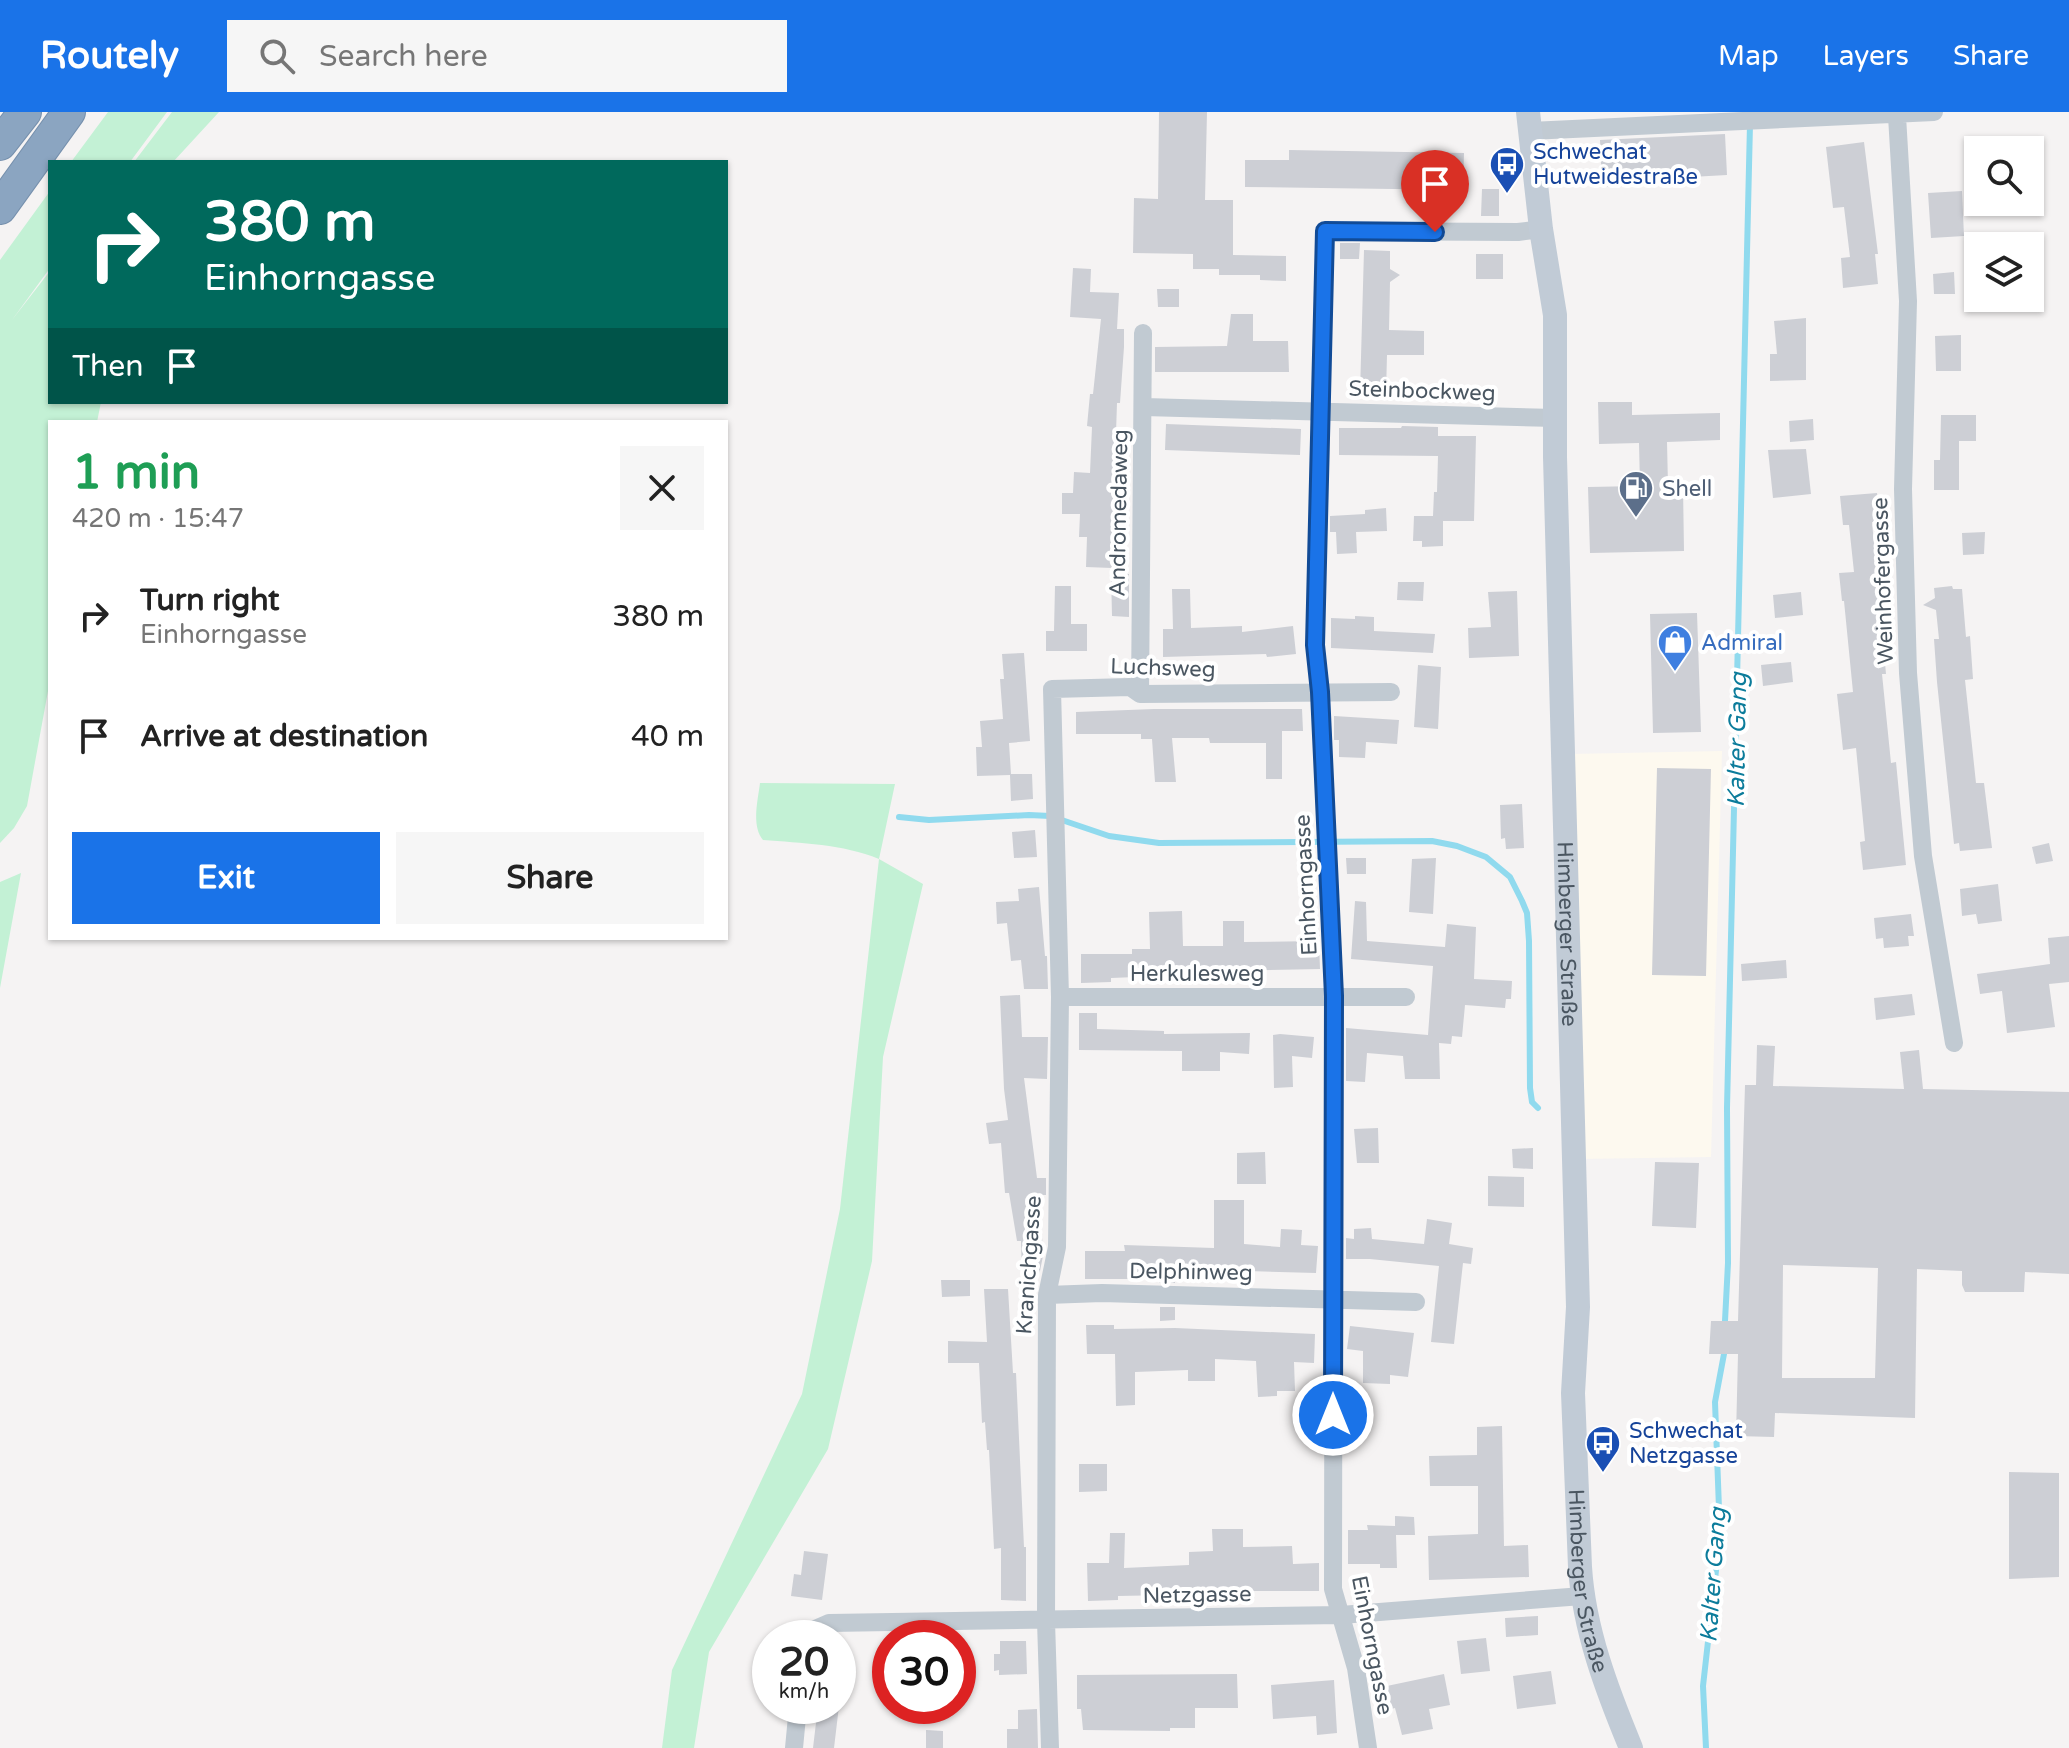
<!DOCTYPE html>
<html lang="en">
<head>
<meta charset="utf-8">
<style>
	:root { --surface:#fff; --page:#f6f6f6; --text:#222; --muted:#767676; --accent:#1a73e8 }
	body { margin:0; font-family:"Varela Round",sans-serif; background:var(--page); color:var(--text); height:100vh; display:flex; flex-direction:column; font-size:30px; white-space:nowrap }
	* { box-sizing:border-box; margin:0 }
	p { font-size:26px; color:var(--muted) }
	.icon { flex:none; width:44px; height:44px; fill:none; stroke:currentColor; stroke-width:2; stroke-linecap:round; stroke-linejoin:round }
	.map { position:relative; flex:1; overflow:hidden }
	.drawer { position:absolute; left:48px; top:308px; width:680px; height:520px; display:flex; flex-direction:column; background:var(--surface); border-radius:0px; box-shadow:0 2px 6px #0004 }
	.drawer>* { flex:none }
	.banner { position:absolute; left:48px; top:48px; width:680px; height:244px; border-radius:0px; box-shadow:0 2px 6px #0004; background:#00695c; color:#fff; overflow:hidden }
	.controls { position:absolute; left:1964px; top:24px; display:grid; gap:16px }
	.controls a { display:grid; place-items:center; width:80px; height:80px; border-radius:0px; background:var(--surface); box-shadow:0 2px 6px #0004; font-size:40px }
	.speed { position:absolute; left:752px; top:1508px; display:flex; gap:16px; font-size:40px; font-weight:700; text-align:center }
	.speed>* { display:grid; place-content:center; width:104px; height:104px; border-radius:50%; background:var(--surface); box-shadow:0 2px 6px #0004; line-height:1 }
	.speed small { font-size:20px; font-weight:400 }
	.speed .limit { border:12px solid #d22; background:#fff; color:#111 }
	.pin { position:absolute; display:grid; place-items:center; width:68px; height:68px; color:#fff; margin:-82px -34px; border-radius:50% 50% 50% 0; rotate:-45deg; box-shadow:0 0 8px #0007 }
	.pin .icon { rotate:45deg }
	.me { position:absolute; width:88px; margin:-44px; rotate:0deg; stroke-linejoin:round; filter:drop-shadow(0 0 6px #0008) }
	.turn { display:flex; align-items:center; gap:28px; height:168px; padding:0 24px; font-size:36px }
	.turn .icon { width:104px; height:104px; stroke-width:2.5 }
	.turn b { display:block; font-size:56px; line-height:68px }
	.then { display:flex; align-items:center; height:76px; padding:0 24px; background:#0003; gap:16px; font-size:30px }
	.round { display:grid; place-items:center; flex:none; width:84px; height:84px; border-radius:0px; background:var(--page) }
	.head { display:flex; align-items:center; justify-content:space-between; height:136px; padding:0 24px }
	h1 { font-size:48px; font-weight:800; line-height:60px; color:#1e9e55 }
	.action { display:flex; gap:16px; margin-top:auto; padding:16px 24px }
	.action a { flex:1; height:92px; border-radius:0px; background:var(--accent); color:#fff; font-size:32px; font-weight:800; line-height:92px; text-align:center }
	.action a+a { background:var(--page); color:var(--text) }
	ul { padding:0; list-style:none }
	li { display:flex; align-items:center; gap:24px; height:120px; padding:0 24px }
	li div { flex:1 }
	li b { display:block; font-size:30px }
	li em { font-style:normal }
	header { display:flex; align-items:center; gap:48px; box-sizing:border-box; height:112px; padding:0 40px; background:var(--accent); color:#fff }
	header strong { font-size:38px }
	nav { display:flex; gap:44px; margin-inline-start:auto; font-size:28px }
	.search { width:560px; height:72px; background:var(--page); display:flex; align-items:center; gap:20px; box-sizing:border-box; padding:0 28px; border-radius:0px; color:var(--muted); font-size:30px }
	.map>svg:first-child { display:block }
	.commercial { fill:#fdf9ef }
	.green { fill:#c3f1d5 }
	.lines { fill:none; stroke-linecap:round; stroke-linejoin:round }
	.stream { stroke:#90daee; stroke-width:6 }
	.building { fill:#cdcfd5; fill-rule:evenodd }
	.highway-casing { stroke:#7690ad; stroke-width:34 }
	.street { stroke:#c1cad2; stroke-width:18 }
	.secondary { stroke:#c1cbd6; stroke-width:24 }
	.highway { stroke:#8ba5c1; stroke-width:32 }
	.route-casing { stroke:#114b97; stroke-width:20 }
	.route { stroke:#1a73e8; stroke-width:14 }
	.labels { text-anchor:middle; stroke-width:8; stroke-linejoin:round; paint-order:stroke }
	.transit-label { font-size:22px; fill:#164399; stroke:#fff; text-anchor:start }
	.street-label { font-size:22px; fill:#4a5661; stroke:#fff }
	.service-label { font-size:22px; fill:#4e5e75; stroke:#fff; text-anchor:start }
	.shop-label { font-size:22px; fill:#366cbe; stroke:#fff; text-anchor:start }
	.water-label { font-size:24px; font-style:italic; fill:#0c7c9b; stroke:#fff }
</style>
</head>
<body>
<header>
<strong>Routely</strong>
<div class="search"><svg class="icon" aria-label="search" viewBox="0 0 24 24"><circle cx="10" cy="10" r="6"/><path d="M15 15l6 6"/></svg>Search here</div>
<nav><a>Map</a><a>Layers</a><a>Share</a></nav>
</header>
<div class="map">
<svg width="2069" height="1636" viewBox="0 0 2069 1636">
	<rect width="100%" height="100%" fill="#f5f3f3"/>
	<path class="commercial" d="M1722 639 1711 1045 1578 1047 1570 642Z"/>
	<path class="green" d="M108 0H167L130 50H71Z
		M172 0H219L173 50H134Z
		M50 79V156L12 208 50 159V290H101L97 310H50V568L27 694 14 716 0 731V148Z
		M760 671 895 672 879 747 923 772 883 945 872 1149 828 1337 709 1540 694 1636H662L672 1558 802 1282 840 1097 879 747C843 732 801 731 763 728 751 714 758 688 760 671Z
		M21 761 0 876V770Z"/>
	<g class="lines">
		<path class="stream" d="M899 705 929 708 1029 703 1050 704 1109 724 1159 731 1432 729 1457 734 1486 745 1510 765 1522 789 1527 801 1529 829 1530 976 1532 990 1538 996
			M1725 1209 1728 1151 1727 996 1750 12
			M1706 1636 1703 1574 1720 1423 1715 1290 1724 1242"/>
	</g>
	<path class="building" d="M1159 0H1207L1205 88H1233V143L1286 144V169L1260 168V163H1219V157H1193V142L1133 141 1134 86 1158 87Z
		M1725 22 1727 63 1637 68 1638 74 1602 75 1600 28Z
		M1864 30 1878 142H1875L1878 172 1843 176 1841 146 1850 145 1844 95 1833 96 1826 35Z
		M1289 38 1464 41 1463 78 1245 75V48H1289Z
		M1482 77H1499V104H1481Z
		M1962 79 1964 124 1931 126 1928 81Z
		M1340 131H1360L1359 147H1340Z
		M1364 138 1390 139V157L1400 163 1390 170 1389 218 1424 219V243H1387L1386 281H1360Z
		M1476 142H1503V167H1476Z
		M1073 156 1091 157 1090 180 1119 181 1117 217H1124V235L1120 291H1117L1116 321 1119 322 1112 456 1086 455 1087 425H1079L1080 402H1062V381H1073L1074 360 1090 361 1092 315 1087 314 1090 282H1093L1101 207 1070 205Z
		M1954 160 1955 182H1934L1933 162Z
		M1157 177H1179V195H1158Z
		M1231 202H1253V229H1288L1289 260H1155V235L1227 234Z
		M1806 206V268L1770 269V242H1777L1774 209Z
		M1961 223V259H1936L1935 224Z
		M1598 290H1632V303L1720 301V328L1667 330 1668 374H1683L1684 439 1590 441 1588 375 1640 374 1639 331 1599 332Z
		M1941 303H1976V329H1959V378H1934V348H1940Z
		M1813 307 1814 328 1790 330 1789 309Z
		M1166 312 1301 317 1300 343 1165 338Z
		M1402 314 1438 315V324H1476L1474 409H1443V434L1422 435V429H1413L1414 404H1433L1434 380H1437L1438 344 1339 343V316H1401Z
		M1806 337 1811 382 1773 386 1768 338Z
		M1877 381 1880 410H1872L1886 562H1882L1891 651 1896 650 1906 753 1863 758 1860 730 1865 729 1856 636 1843 638 1837 582 1853 580 1844 489H1842L1839 461 1854 460 1849 413H1843L1840 384Z
		M1386 396 1387 419 1356 420 1357 441 1337 442 1336 420H1330V404L1365 402V398Z
		M1985 420 1984 442 1963 443 1962 421Z
		M1111 461 1129 462V505L1112 504Z
		M1398 470H1424L1423 489 1397 488Z
		M1055 474H1071V512H1087V539H1046V519H1054Z
		M1952 474 1953 477H1962L1966 525 1970 524 1973 567 1965 568 1976 671H1984L1992 736 1960 739 1959 731 1954 732 1937 570 1934 527H1939L1936 498 1923 493 1935 486 1934 476Z
		M1172 477H1190L1191 516 1242 514V520L1293 514 1296 542 1267 545 1266 542 1163 545V517H1173Z
		M1517 479 1519 544 1469 546 1468 516 1491 515 1488 480Z
		M1801 480 1803 503 1775 506 1773 483Z
		M1697 501 1701 620 1653 621 1650 502Z
		M1355 504 1374 505V519L1435 522 1433 541 1331 536V506L1355 507Z
		M1024 541 1030 629 1009 631 1011 662H1032L1033 687 1011 689 1010 663 977 664 976 635H982L980 609 1003 607 1000 567H1004L1002 542Z
		M1791 550 1793 570 1763 574 1761 553Z
		M1418 553 1441 555 1438 617 1414 615Z
		M1154 597H1302L1303 619H1282V667H1266V631H1210L1209 626H1172L1176 670H1155L1152 627H1141V622H1076V600Z
		M1334 604 1399 608 1397 632 1366 630 1365 646 1339 645V628H1334Z
		M1657 656 1711 657 1706 864 1652 863Z
		M1522 692 1524 736 1506 737 1505 726 1501 727 1500 693Z
		M1035 718 1037 745 1014 746 1012 720Z
		M2049 731 2053 749 2036 752 2032 735Z
		M1346 746H1366V762H1347Z
		M1436 746 1433 802 1409 800 1412 747Z
		M1998 772 2002 809 1978 812 1976 802 1962 804 1960 777Z
		M1039 775 1045 844H1047L1048 877H1024L1021 848 1011 849 1007 811 997 812 996 790 1019 789 1018 777Z
		M1355 789 1366 790 1367 829 1445 835 1447 812 1476 815 1474 867 1512 869 1511 887H1506L1505 896 1465 893 1462 925 1452 924 1451 932 1439 931 1440 967H1405L1403 944 1367 941 1365 970 1346 969V916L1428 923 1433 854 1351 847Z
		M1182 799 1183 834H1223V809H1244V830L1319 829 1320 857 1211 859 1212 862 1111 866V870L1081 871V842H1132V837H1150L1149 800Z
		M1911 802 1914 824H1908L1909 834 1884 836 1883 826 1876 827 1874 806Z
		M2069 824V870L2049 872 2055 915 2007 921 2002 879 1980 882 1977 862 2050 852 2048 826Z
		M1786 848 1787 866 1742 869 1741 852Z
		M1912 882 1915 903 1876 908 1874 886Z
		M1020 883 1022 925H1048L1047 967 1024 966 1037 1066H1046V1083H1040L1043 1144 1039 1164 1022 1165 1021 1129H1017L1009 1081H1005L1001 1031 989 1032 986 1011 1008 1008 1004 977 1000 884Z
		M1079 901H1097V917L1164 919V922L1250 921 1249 942 1220 940V959H1182V939L1079 938Z
		M1280 922 1314 925 1312 946 1292 944 1293 975 1274 976 1273 923Z
		M1757 933 1775 934 1773 974 1904 977 1900 940 1919 938 1923 977 2069 980V1162L2025 1160 2024 1180H1965L1962 1173V1159L1917 1157 1915 1306 1775 1301 1774 1325 1736 1324 1738 1242H1709L1711 1209H1738L1745 973H1756ZM1783 1153 1878 1156 1875 1266H1782Z
		M1378 1016 1379 1051H1357L1354 1017Z
		M1533 1036V1057L1513 1056 1512 1037Z
		M1265 1040 1266 1072H1237V1041Z
		M1655 1050 1699 1051 1696 1116 1652 1114Z
		M1488 1064 1524 1065V1095L1488 1094Z
		M1214 1088H1244V1132L1280 1135 1281 1117 1302 1118 1301 1133 1318 1134 1316 1161 1215 1158V1164L1174 1163 1175 1171H1159V1167H1085V1139H1125L1124 1133 1214 1136Z
		M1427 1107 1452 1111 1449 1132 1473 1136 1471 1152 1463 1151 1454 1232 1431 1230 1439 1154 1370 1147H1346V1126L1354 1127V1117L1371 1116 1372 1127 1424 1132Z
		M941 1168H970V1184L942 1185Z
		M984 1177H1008L1013 1261H1016L1024 1435H1026V1489L1001 1488V1436L994 1437 989 1338H987L985 1310 982 1311 979 1251H948V1229L987 1230Z
		M1160 1195H1175V1208L1160 1209Z
		M1086 1213H1114V1217L1175 1216 1315 1222 1314 1251 1294 1250 1295 1279H1277V1284L1258 1285 1256 1249 1215 1247V1269H1188V1258L1135 1260V1293L1116 1294 1115 1242H1087Z
		M1350 1214 1414 1221 1408 1265 1390 1263V1272L1363 1271V1239L1347 1237Z
		M1502 1314 1504 1434 1528 1433 1529 1465 1429 1468 1428 1424 1478 1422V1374H1430L1429 1344 1477 1343V1315Z
		M1079 1352H1107V1379L1079 1380Z
		M2009 1360 2059 1361V1465L2009 1467Z
		M1395 1404 1414 1405 1415 1423H1396L1397 1456H1380V1452H1348V1418H1368L1367 1413 1395 1414Z
		M1212 1417H1243V1435L1292 1434 1293 1452 1319 1451V1479H1218V1482L1118 1484V1488L1088 1489 1087 1451H1109L1110 1421H1125L1124 1456 1189 1453V1440L1213 1439Z
		M804 1439 828 1442 822 1488 791 1484 794 1462 801 1463Z
		M1538 1504V1523L1506 1525 1505 1506Z
		M1486 1526 1490 1559 1461 1562 1457 1529Z
		M1000 1529H1026L1027 1562 999 1563V1558L994 1559V1542H1000Z
		M1551 1559 1556 1592 1517 1597 1513 1564Z
		M1237 1562 1238 1596H1195V1616H1170V1619L1083 1618 1081 1597H1077V1563Z
		M1444 1562 1450 1593 1429 1597 1433 1617 1402 1623 1395 1596 1387 1598 1382 1575Z
		M1334 1568 1337 1621 1317 1623 1316 1604 1273 1607 1271 1573Z
		M818 1594H839L834 1636H813Z
		M1037 1597 1038 1636H1007V1617H1018V1598Z
		M926 1618 943 1619V1636H926Z"/>
	<g class="lines">
		<g class="highway-casing">
			<path id="highway" d="M0 32 25 0
				M0 96 69 0"/>
		</g>
		<path class="street" d="M1897 4 1908 189 1903 377 1908 561 1923 744 1954 931
			M1530 19 1934 0
			M1144 295 1556 306
			M1140 582 1143 221
			M1060 885H1406
			M1047 1183 1102 1181 1416 1190
			M809 1526 813 1518 829 1511 1341 1503 1582 1484
			M794 1636 798 1594
			M1050 1636 1046 1509 1047 1183 1057 1135 1060 885 1052 577 1130 575 1140 582 1391 580
			M1368 1636 1356 1556 1333 1477 1334 884 1320 580 1315 533 1325 119 1518 120 1541 117"/>
		<path class="secondary" id="s1" d="M1528 0 1541 117 1555 203V345L1578 1195 1573 1281 1580 1455C1584 1518 1607 1578 1631 1636"/>
		<use href="#highway" class="highway"/>
	</g>
	<g class="lines">
		<g class="route-casing">
			<path id="route" d="M1333 1303 1334 884 1320 580 1315 533 1325 119 1435 120"/>
		</g>
		<use href="#route" class="route"/>
	</g>
	<defs>
		<g id="bus-pin" transform="scale(1.8)"><path d="M0 17L-7.5 6A9.5 9.5 0 1 1 7.5 6Z" fill="#1a4fb4" stroke="#fff"/><path d="M-5-6H5V4H4V6H2V4H-2V6H-4V4H-5ZM-3.5-4V0h7V-4ZM-3.5 1.2v1.5H-2V1.2ZM2 1.2v1.5H3.5V1.2Z" fill="#fff"/></g>
		<g id="fuel-pin" transform="scale(1.8)"><path d="M0 17L-7.5 6A9.5 9.5 0 1 1 7.5 6Z" fill="#5c6f8a" stroke="#fff"/><path d="M-5.5-6h7V0h2V4h1.3V-2.5L3-4.5l.8-.8L6-3V5H2.5V1h-1V6h-7ZM-4.2-4.7v3.2H.2V-4.7Z" fill="#fff"/></g>
		<g id="shop-pin" transform="scale(1.8)"><path d="M0 17L-7.5 6A9.5 9.5 0 1 1 7.5 6Z" fill="#3f7fe0" stroke="#fff"/><path d="M-5-2.5h2.3a2.7 3.5 0 0 1 5.4 0H5L5.5 6h-11ZM-1.5-2.5h3a1.5 2.3 0 0 0-3 0Z" fill="#fff"/></g>
	</defs>
	<g fill-rule="evenodd">
		<use href="#bus-pin" x="1507" y="52"/>
		<use href="#fuel-pin" x="1636" y="376"/>
		<use href="#shop-pin" x="1675" y="530"/>
		<use href="#bus-pin" x="1603" y="1331"/>
	</g>
	<g class="labels">
		<g class="transit-label">
			<text x="1533" y="47">Schwechat<tspan x="1533" dy="25">Hutweidestraße</tspan></text>
			<text x="1629" y="1326">Schwechat<tspan x="1629" dy="25">Netzgasse</tspan></text>
		</g>
		<g class="street-label">
			<text transform="translate(1422 278) rotate(2)" y="8">Steinbockweg</text>
			<text transform="translate(1118 401) rotate(-89)" y="8">Andromedaweg</text>
			<text transform="translate(1882 469) rotate(-92)" y="8">Weinhofergasse</text>
			<text transform="translate(1163 555) rotate(2)" y="8">Luchsweg</text>
			<text transform="translate(1305 773) rotate(-93)" y="8">Einhorngasse</text>
			<text dy="8" stroke="none"><textPath href="#s1" startOffset="824">Himberger Straße</textPath></text>
			<text x="1197" y="869">Herkulesweg</text>
			<text transform="translate(1028 1153) rotate(-86)" y="8">Kranichgasse</text>
			<text transform="translate(1191 1159) rotate(1)" y="8">Delphinweg</text>
			<text dy="8" stroke="none"><textPath href="#s1" startOffset="1472">Himberger Straße</textPath></text>
			<text transform="translate(1197 1482) rotate(-1)" y="8">Netzgasse</text>
			<text transform="translate(1373 1533) rotate(79)" y="8">Einhorngasse</text>
		</g>
		<g class="service-label">
			<text x="1662" y="384">Shell</text>
		</g>
		<g class="shop-label">
			<text x="1701" y="538">Admiral</text>
		</g>
		<g class="water-label">
			<text transform="translate(1737 628) rotate(-89)" y="8">Kalter Gang</text>
			<text transform="translate(1713 1463) rotate(-86)" y="8">Kalter Gang</text>
		</g>
	</g>
</svg>
<div class="controls">
<a><svg class="icon" aria-label="search" viewBox="0 0 24 24"><circle cx="10" cy="10" r="6"/><path d="M15 15l6 6"/></svg></a>
<a><svg class="icon" aria-label="layers" viewBox="0 0 24 24"><path d="M12 4l9 5-9 5-9-5zM3 14l9 5 9-5"/></svg></a>
</div>
<div class="speed"><div>20<small>km/h</small></div><div class="limit">30</div></div>
<div class="pin" style="left:1435px;top:120px;background:#d93025"><svg class="icon" aria-label="arrive" viewBox="0 0 24 24"><path d="M6 21V4h12l-3 4 3 4H6"/></svg></div>
<svg class="me" style="left:1333px;top:1303px" viewBox="-20 -20 40 40"><circle r="17" fill="#1a73e8" stroke="#fff" stroke-width="3"/><path d="M0-11L8 9 0 5-8 9z" fill="#fff"/></svg>
<div class="banner">
<div class="turn"><svg class="icon" aria-label="right" viewBox="0 0 24 24"><path d="M7 20v-9h11M14 6l5 5-5 5"/></svg><div><b>380 m</b>Einhorngasse</div></div>
<div class="then">Then<svg class="icon" aria-label="arrive" viewBox="0 0 24 24"><path d="M6 21V4h12l-3 4 3 4H6"/></svg></div>
</div>
<section class="drawer">
<div class="head"><div><h1>1 min</h1><p>420 m · 15:47</p></div><a class="round"><svg class="icon" aria-label="close" viewBox="0 0 24 24"><path d="M6 6l12 12M18 6L6 18"/></svg></a></div>
<ul>
<li><svg class="icon" aria-label="right" viewBox="0 0 24 24"><path d="M7 20v-9h11M14 6l5 5-5 5"/></svg><div><b>Turn right</b><p>Einhorngasse</p></div><em>380 m</em></li>
<li><svg class="icon" aria-label="arrive" viewBox="0 0 24 24"><path d="M6 21V4h12l-3 4 3 4H6"/></svg><div><b>Arrive at destination</b></div><em>40 m</em></li>
</ul>
<div class="action"><a>Exit</a><a>Share</a></div>
</section>
</div>
</body>
</html>
